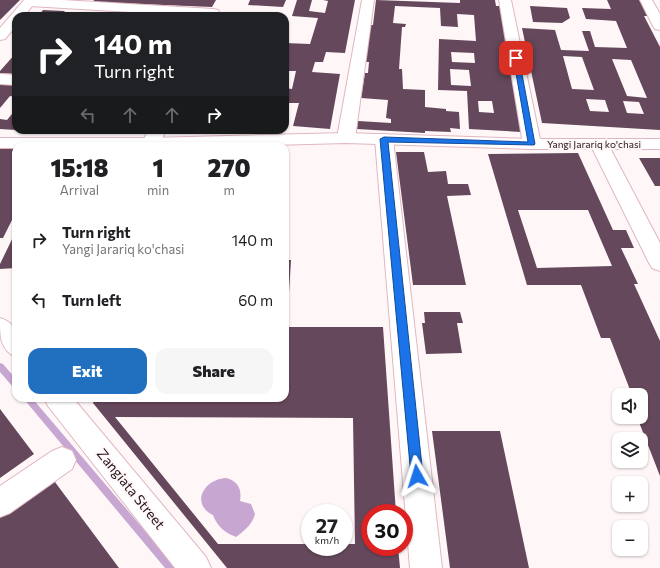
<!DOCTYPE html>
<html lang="en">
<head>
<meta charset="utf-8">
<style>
	:root { --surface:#fff; --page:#f6f6f6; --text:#202124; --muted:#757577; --accent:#2070bf }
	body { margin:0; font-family:Commissioner,sans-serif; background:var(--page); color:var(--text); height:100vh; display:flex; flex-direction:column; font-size:15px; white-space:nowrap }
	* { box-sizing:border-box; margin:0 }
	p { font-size:13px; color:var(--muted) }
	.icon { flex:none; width:22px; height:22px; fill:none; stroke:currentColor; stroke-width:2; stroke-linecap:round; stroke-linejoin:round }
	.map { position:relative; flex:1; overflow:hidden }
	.sheet { position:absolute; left:12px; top:142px; width:277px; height:260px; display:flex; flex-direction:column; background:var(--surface); border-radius:12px; box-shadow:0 1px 3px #0004 }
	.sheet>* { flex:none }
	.top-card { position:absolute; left:12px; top:12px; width:277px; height:122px; border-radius:12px; box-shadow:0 1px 3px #0004; background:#202124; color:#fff; overflow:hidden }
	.buttons { position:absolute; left:612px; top:388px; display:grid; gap:8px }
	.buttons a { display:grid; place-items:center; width:36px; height:36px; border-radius:8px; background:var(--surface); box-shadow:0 1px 3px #0004; font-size:20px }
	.speed { position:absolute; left:301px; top:504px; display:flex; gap:8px; font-size:20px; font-weight:700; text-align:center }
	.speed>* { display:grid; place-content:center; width:52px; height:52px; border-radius:50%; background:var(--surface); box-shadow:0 1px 3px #0004; line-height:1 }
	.speed small { font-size:10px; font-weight:400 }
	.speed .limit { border:6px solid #d22; background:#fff; color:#111 }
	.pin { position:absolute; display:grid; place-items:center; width:34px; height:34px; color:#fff; margin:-17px; border-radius:8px; box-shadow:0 2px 6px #0006 }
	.me { position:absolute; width:44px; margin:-22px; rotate:354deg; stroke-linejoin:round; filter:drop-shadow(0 0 3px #0008) }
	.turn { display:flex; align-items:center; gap:14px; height:84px; padding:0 16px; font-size:18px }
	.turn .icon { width:52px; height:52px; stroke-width:2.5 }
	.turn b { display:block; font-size:28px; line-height:34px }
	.lanes { display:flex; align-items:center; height:38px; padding:0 16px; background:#0003; justify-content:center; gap:20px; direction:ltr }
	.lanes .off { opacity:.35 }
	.eta { display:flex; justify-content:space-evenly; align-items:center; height:68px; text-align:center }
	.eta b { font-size:24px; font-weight:800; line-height:28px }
	.action { display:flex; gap:8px; margin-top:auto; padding:8px 16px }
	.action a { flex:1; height:46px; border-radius:12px; background:var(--accent); color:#fff; font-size:16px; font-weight:800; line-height:46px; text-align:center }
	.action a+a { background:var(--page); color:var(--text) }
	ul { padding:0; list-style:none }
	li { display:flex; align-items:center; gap:12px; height:60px; padding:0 16px }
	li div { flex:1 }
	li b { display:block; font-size:15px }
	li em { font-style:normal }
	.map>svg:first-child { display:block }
	.water { fill:#c7a7d2 }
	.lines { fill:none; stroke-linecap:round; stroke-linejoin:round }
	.stream { fill:#c7a7d2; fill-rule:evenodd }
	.building { fill:#65485b; fill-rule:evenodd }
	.street-casing { stroke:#dfb7c1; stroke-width:2 }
	.secondary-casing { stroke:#dfb7c1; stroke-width:2 }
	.street { fill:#fff; fill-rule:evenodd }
	.secondary { fill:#fff; fill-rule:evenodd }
	.route { fill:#1a73e8; stroke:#114b97 }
	.labels { text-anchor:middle; stroke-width:4; stroke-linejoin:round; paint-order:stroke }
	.far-street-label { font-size:10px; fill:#231519; stroke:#fff6f8 }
	.near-street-label { font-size:14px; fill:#231519; stroke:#fff6f8 }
</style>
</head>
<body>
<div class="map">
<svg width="660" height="568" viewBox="0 0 660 568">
	<rect width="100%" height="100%" fill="#fff6f8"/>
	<path class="water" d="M226 478C238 481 242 489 240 501L251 504 255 514C252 525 245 530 236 537 225 533 217 526 213 515 190 504 204 479 226 478Z"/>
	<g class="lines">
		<path class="stream" d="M0 363 3 364 16 379V388L13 387 0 372Z
			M23 398H32L174 565 176 568H165Z"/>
	</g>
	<path class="building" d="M0 0H20L0 20Z
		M94 0H216L212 7 93 2Z
		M250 0H286L283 7 248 5Z
		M297 0H312L309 11 325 13 328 1 323 0H355L345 53 326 52 323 62H315L312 72 340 74 330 129 293 126 299 103H285V88L292 89 296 71H285V43L310 44 318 18 292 16Z
		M376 0 460 3V0H495L496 6H500L521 132 469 129 467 91 438 90 439 39 476 41 474 15 457 14 458 27 441 26 440 8 395 6 393 23 406 24 405 27H402L399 69H402L403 89 425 90V107L446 109V111L459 112 460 129 450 128 451 132 425 131V133L357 129 358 121 391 123V119L386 118 388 100 361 98 365 73H368L369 62H363L369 25H373ZM451 52 474 53 475 63 452 62ZM450 69 469 70 471 86 451 85ZM478 101H492L494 113 479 112Z
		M607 0H641L649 16H644L660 47V130L542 123 522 28 555 30 561 50 589 51 582 31H590L595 47 627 48 616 21 586 19 582 8 611 9ZM563 56 582 57 594 90 572 89ZM612 59 631 60 647 98 627 96ZM586 99 605 100 609 112 590 111ZM623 101 639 102 644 114 627 113Z
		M530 6 567 8 570 18 562 23 533 22Z
		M43 10 65 11 60 16H38Z
		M125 13 154 15 153 16H123Z
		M16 53V74L0 73V71Z
		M0 84 16 85V97L10 96 0 108Z
		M16 109V130L0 129V119L7 120Z
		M0 149H16V212L3 238H0Z
		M396 152H424L428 172 446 171 448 184H468L471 195 447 196 466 285H413Z
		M578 153 613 230H626L634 248H621L638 284H634L660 341V476L637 417H641V395H632L610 338H601L581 285H527L488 154ZM518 210H588L612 266 537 268Z
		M639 158H660V186H655Z
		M15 233H16V268L0 269V264Z
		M285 260H291L287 325H285Z
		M424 312H460L463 323H457L462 353 426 354 422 323H425Z
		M285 327H383L396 513H370V547H398L400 568H227L93 403 94 398H285ZM115 417 353 418 355 544H344V547H310V544H218Z
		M0 409 34 454 0 478Z
		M432 431H500L529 568H450Z
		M52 478 119 568H0V515Z"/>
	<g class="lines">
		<g class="street-casing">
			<path id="street" d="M25 0H62L213 9 218 10 220 13 217 16H197L30 6 25 5 24 2Z
				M362 0H374L355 138 352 142 346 143 340 142 337 138Z
				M499 0H511L541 144 538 148 532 149 526 148 523 144Z
				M640 0H652L660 14V30L655 29 653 26Z
				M0 74 16 75V85L0 84Z
				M148 130H166L159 146H141Z
				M384 134 390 135 393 139 442 568H410L375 139 378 135Z
				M599 139 605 140 608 144 660 243V271L652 268 649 263 590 144 593 140Z
				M62 447 72 451 76 460 72 469 10 513 0 517V486L52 451Z"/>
		</g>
		<g class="secondary-casing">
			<path id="secondary" d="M24 0H37L24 16H16V26L5 39 0 40V28Z
				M346 133 532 139H660V149H532L346 143 238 146H16V148H0V138H151Z
				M0 318C20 324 16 339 16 357 0 350 0 336 0 318Z
				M44 398H73L206 557 211 568H175L48 406Z"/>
		</g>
		<use href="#street" class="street"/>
		<use href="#secondary" class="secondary"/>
	</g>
	<path class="route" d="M513 56 519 58 535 144 534 145 388 142 423 476 421 480 417 482 413 480 411 476 380 139 384 137 528 142Z"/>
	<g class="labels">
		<g class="far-street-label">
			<text x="594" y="148">Yangi Jarariq ko'chasi</text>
		</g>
		<g class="near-street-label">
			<text transform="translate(131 489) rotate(51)" y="5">Zangiata Street</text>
		</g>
	</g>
</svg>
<div class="buttons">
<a><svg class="icon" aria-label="sound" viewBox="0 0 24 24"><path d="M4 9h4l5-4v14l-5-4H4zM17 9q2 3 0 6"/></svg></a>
<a><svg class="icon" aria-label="layers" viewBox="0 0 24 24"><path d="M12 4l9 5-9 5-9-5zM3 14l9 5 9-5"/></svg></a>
<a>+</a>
<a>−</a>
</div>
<div class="speed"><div>27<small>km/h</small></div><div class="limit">30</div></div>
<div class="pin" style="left:516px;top:58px;background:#d93025"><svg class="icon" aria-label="arrive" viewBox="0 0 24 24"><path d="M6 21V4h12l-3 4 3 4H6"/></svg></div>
<svg class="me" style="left:417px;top:476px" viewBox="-20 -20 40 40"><path d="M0-17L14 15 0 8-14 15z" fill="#1a73e8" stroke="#fff" stroke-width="4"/></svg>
<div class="top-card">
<div class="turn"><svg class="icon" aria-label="right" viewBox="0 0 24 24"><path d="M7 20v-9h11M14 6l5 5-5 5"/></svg><div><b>140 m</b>Turn right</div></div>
<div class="lanes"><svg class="icon off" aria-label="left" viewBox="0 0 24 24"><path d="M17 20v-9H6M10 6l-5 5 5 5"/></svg><svg class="icon off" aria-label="ahead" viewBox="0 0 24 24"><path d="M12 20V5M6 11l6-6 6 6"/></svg><svg class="icon off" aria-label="ahead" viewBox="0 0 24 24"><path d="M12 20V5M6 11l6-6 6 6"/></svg><svg class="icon" aria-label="right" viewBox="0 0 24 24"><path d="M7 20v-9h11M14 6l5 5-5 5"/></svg></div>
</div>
<section class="sheet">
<div class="eta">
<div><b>15:18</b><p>Arrival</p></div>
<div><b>1</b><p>min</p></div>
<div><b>270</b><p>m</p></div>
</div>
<ul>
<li><svg class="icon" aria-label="right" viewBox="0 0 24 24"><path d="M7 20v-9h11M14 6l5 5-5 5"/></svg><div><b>Turn right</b><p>Yangi Jarariq ko'chasi</p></div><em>140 m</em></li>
<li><svg class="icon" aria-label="left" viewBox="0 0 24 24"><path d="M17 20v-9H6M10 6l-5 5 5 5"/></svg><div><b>Turn left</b></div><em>60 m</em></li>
</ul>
<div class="action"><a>Exit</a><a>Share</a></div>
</section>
</div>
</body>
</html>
